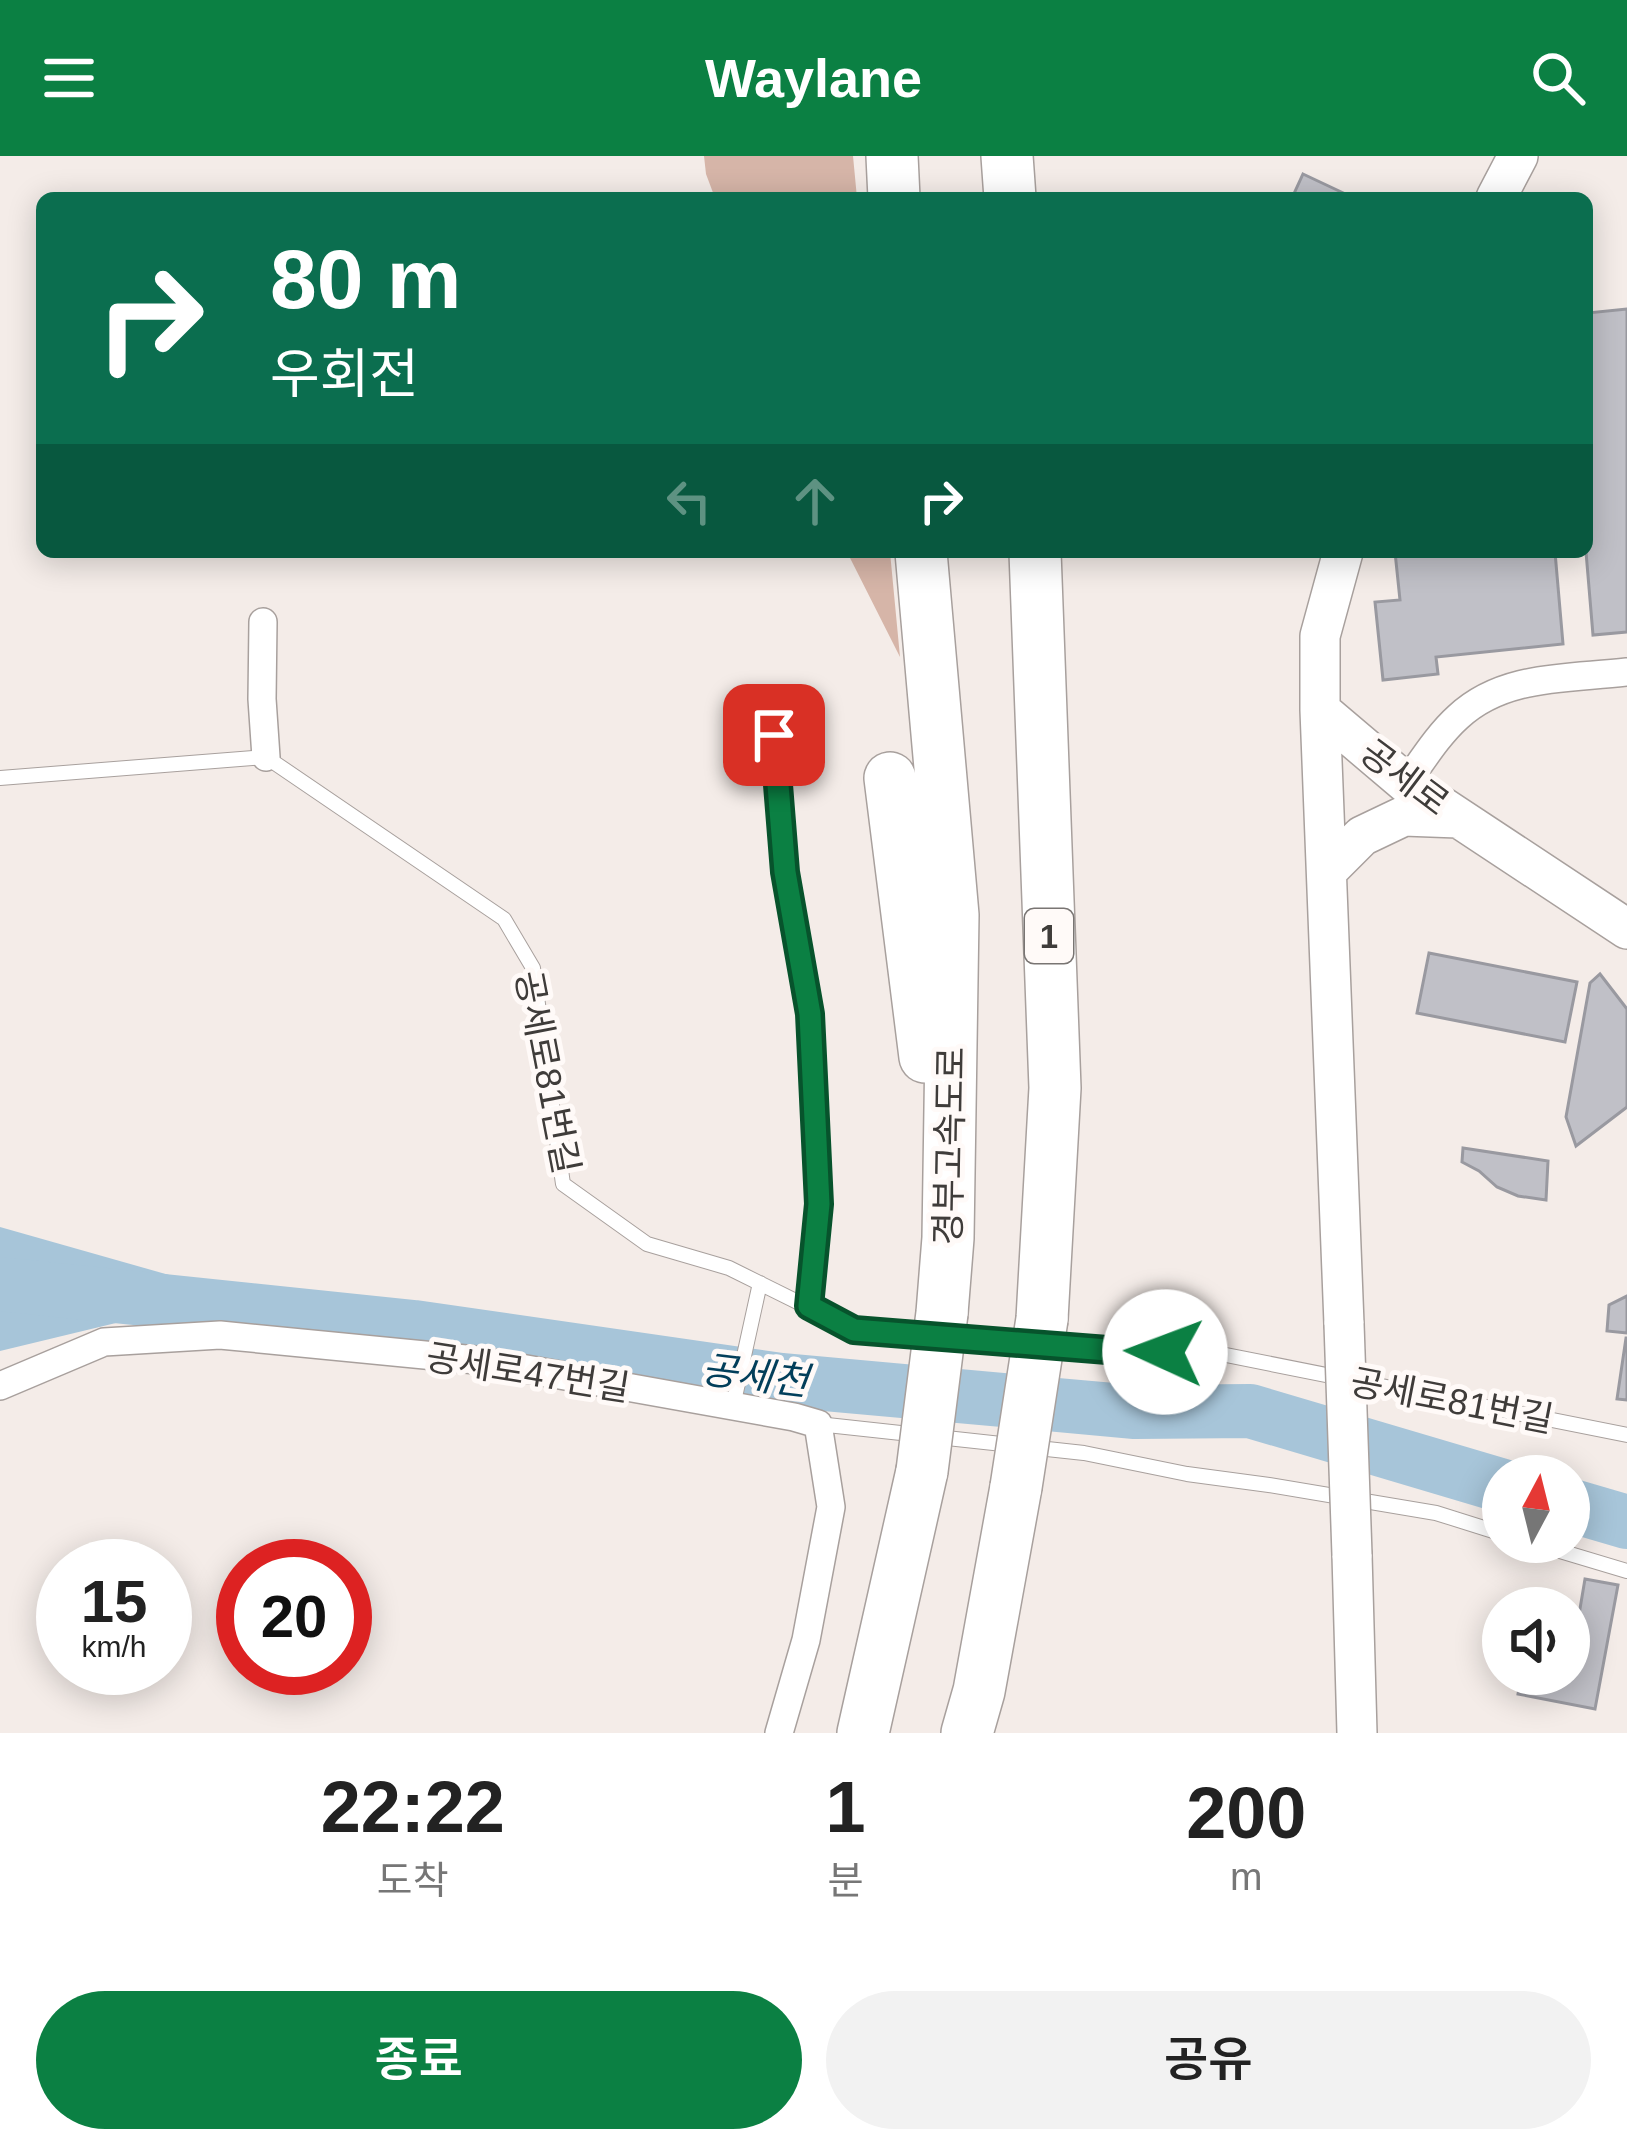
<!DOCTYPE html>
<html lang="ko">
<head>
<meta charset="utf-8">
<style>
	:root { --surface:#fff; --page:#f2f2f2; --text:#222; --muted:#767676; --accent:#0b8043 }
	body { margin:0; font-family:Helvetica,"Noto Sans KR",sans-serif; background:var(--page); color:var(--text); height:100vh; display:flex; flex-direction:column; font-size:45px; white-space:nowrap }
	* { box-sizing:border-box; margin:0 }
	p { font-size:39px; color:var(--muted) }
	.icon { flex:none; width:66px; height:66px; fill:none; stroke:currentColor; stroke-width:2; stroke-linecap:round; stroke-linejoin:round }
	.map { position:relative; height:1577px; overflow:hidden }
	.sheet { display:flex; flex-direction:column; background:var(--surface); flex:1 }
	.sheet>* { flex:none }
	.banner { position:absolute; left:36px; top:36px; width:1557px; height:366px; border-radius:18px; box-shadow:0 6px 30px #0003; background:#0b6e4f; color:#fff; overflow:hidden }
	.needle { width:78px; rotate:7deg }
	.controls { position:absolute; left:1482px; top:1299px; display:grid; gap:24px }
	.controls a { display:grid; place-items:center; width:108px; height:108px; border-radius:50%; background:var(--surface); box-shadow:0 6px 30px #0003; font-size:60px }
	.speed { position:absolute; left:36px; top:1383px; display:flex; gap:24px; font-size:60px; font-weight:700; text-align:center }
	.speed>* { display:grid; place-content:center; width:156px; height:156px; border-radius:50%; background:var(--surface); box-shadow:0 6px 30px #0003; line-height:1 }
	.speed small { font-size:30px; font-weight:400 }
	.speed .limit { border:18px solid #d22; background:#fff; color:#111 }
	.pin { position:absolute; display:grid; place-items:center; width:102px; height:102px; color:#fff; margin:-51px; border-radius:24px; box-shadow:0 6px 18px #0006 }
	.me { position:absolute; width:132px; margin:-66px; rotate:272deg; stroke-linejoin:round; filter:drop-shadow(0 0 9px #0008) }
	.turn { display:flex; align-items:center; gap:42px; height:252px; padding:0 36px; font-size:54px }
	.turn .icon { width:156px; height:156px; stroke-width:2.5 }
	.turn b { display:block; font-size:84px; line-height:102px }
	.lanes { display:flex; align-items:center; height:114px; padding:0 36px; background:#0003; justify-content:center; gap:60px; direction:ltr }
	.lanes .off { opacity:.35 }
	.eta { display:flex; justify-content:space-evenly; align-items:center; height:204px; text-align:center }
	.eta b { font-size:72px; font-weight:600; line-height:84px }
	.action { display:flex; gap:24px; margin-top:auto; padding:24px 36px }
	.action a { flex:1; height:138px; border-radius:72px; background:var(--accent); color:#fff; font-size:48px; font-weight:600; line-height:138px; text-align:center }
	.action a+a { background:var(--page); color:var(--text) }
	header { display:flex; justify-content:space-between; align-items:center; height:156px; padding:0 36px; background:var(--accent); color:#fff; font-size:54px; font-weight:600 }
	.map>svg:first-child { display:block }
	.forest { fill:#d6b5a8 }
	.water { fill:#a7c5d9 }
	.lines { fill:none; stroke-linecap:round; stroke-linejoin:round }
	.river { stroke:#a7c5d9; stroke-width:54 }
	.building { fill:#c0c0c7; stroke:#9999a0; stroke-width:3 }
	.lane-casing { stroke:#a8a09d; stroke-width:16 }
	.street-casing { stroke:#a8a09d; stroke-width:30 }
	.secondary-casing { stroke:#a8a09d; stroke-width:42 }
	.highway-casing { stroke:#a8a09d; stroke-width:54 }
	.lane { stroke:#fff; stroke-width:14 }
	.street { stroke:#fff; stroke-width:27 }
	.secondary { stroke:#fff; stroke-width:39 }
	.highway { stroke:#fff; stroke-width:51 }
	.secondary-bridge-casing { stroke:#a8a09d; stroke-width:42; stroke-linecap:butt }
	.highway-bridge-casing { stroke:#a8a09d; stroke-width:54; stroke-linecap:butt }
	.secondary-bridge { stroke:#fff; stroke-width:39 }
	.highway-bridge { stroke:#fff; stroke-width:51 }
	.route-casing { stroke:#07532c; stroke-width:30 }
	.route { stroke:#0b8043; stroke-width:21 }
	.labels { text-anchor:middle; stroke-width:10; stroke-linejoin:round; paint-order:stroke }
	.shield { fill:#fffaf8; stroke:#797573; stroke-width:3 }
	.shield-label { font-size:33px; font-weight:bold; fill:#3f3c3a }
	.street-label { font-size:36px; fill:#3f3c3a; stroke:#fffaf8 }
	.water-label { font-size:39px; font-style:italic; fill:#023e5a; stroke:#fffaf8 }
</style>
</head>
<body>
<header><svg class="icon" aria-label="menu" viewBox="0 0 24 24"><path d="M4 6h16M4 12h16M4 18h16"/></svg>Waylane<svg class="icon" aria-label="search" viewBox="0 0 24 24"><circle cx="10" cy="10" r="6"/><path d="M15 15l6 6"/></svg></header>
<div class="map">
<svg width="1627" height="1577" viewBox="0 0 1627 1577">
	<rect width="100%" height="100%" fill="#f4ece8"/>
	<path class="forest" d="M704 0H853L857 42H715L706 18Z
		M847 396H890L900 501Z"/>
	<path class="water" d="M0 1071 236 1138 0 1195Z"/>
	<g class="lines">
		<path class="river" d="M0 1128 414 1171 781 1224 1135 1256 1250 1255 1503 1330
			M1569 1349 1627 1366"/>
	</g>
	<path class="building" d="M1303 18 1354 42H1292Z
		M1627 153V476L1593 479 1586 396 1587 157Z
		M1395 396H1555L1563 488 1436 501 1438 518 1383 524 1375 446 1400 444Z
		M1429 797 1577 826 1565 886 1417 857Z
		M1600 818 1627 853V951L1576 990 1566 961 1590 827Z
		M1463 992 1548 1005 1546 1044 1518 1040 1497 1031 1479 1015 1462 1006Z
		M1627 1140V1177L1607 1175 1609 1149Z
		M1626 1182H1627V1244L1617 1243Z
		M1585 1423 1618 1429 1595 1553 1518 1538 1521 1518H1569Z"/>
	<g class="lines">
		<g class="lane-casing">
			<path id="lane" d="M774 579 785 715 810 858 819 1048 809 1150
				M0 622 266 601 504 763 533 812 563 1028 647 1088 729 1112 854 1174 929 1180
				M951 1182 1120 1195 1211 1196 1627 1279
				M733 1250 760 1127
				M818 1268 1084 1297 1187 1318 1269 1329 1436 1357 1503 1378
				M1530 1386 1627 1415"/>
		</g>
		<g class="street-casing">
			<path id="street" d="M263 466 262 543 266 601
				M1406 627C1422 605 1438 579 1458 561 1504 518 1569 523 1627 516
				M0 1230 104 1186 220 1179 476 1204 794 1261 818 1268 831 1351 806 1484 779 1577"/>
		</g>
		<g class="secondary-casing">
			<path id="secondary" d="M1496 42 1518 0
				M1343 396 1320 480V554L1344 1168
				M1320 554 1406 627 1627 773
				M1327 715 1362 680 1404 660 1458 662
				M1352 1399 1357 1577"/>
		</g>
		<g class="highway-casing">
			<path id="highway" d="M892 0 894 42
				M1007 0 1010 42
				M921 396 953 759 948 1082 942 1157
				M1035 396 1055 932 1042 1163
				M890 622 925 901
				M863 1577 922 1315
				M967 1577 979 1535 1016 1331"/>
		</g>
		<use href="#lane" class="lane"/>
		<use href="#street" class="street"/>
		<use href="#secondary" class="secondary"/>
		<use href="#highway" class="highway"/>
		<g class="secondary-bridge-casing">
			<path id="secondary-bridge" d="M1344 1168 1352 1399"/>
		</g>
		<g class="highway-bridge-casing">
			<path id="highway-bridge" d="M922 1315 942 1157
				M1016 1331 1042 1163"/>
		</g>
		<use href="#secondary-bridge" class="secondary-bridge"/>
		<use href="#highway-bridge" class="highway-bridge"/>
	</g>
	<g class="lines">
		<g class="route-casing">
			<path id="route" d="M774 579 785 716 810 858 819 1048 809 1150 854 1174 1120 1195 1165 1196"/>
		</g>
		<use href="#route" class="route"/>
	</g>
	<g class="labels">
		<rect class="shield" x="1025" y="753" width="48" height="54" rx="9"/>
		<g class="shield-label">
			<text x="1049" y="792">1</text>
		</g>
		<g class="street-label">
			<text transform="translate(1405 621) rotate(37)" y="13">공세로</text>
			<text transform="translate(548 916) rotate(79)" y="13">공세로81번길</text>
			<text transform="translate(949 990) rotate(-89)" y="13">경부고속도로</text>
			<text transform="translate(528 1216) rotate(9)" y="13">공세로47번길</text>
			<text transform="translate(1452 1244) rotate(11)" y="13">공세로81번길</text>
		</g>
		<g class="water-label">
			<text transform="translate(755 1219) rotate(7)" y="14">공세천</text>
		</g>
	</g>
</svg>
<div class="controls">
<a><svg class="needle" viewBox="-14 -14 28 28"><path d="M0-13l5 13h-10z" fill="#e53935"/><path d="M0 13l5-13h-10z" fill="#767676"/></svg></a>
<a><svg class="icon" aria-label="sound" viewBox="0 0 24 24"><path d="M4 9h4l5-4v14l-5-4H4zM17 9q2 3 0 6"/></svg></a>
</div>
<div class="speed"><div>15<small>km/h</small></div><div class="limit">20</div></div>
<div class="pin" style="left:774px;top:579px;background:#d93025"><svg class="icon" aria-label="arrive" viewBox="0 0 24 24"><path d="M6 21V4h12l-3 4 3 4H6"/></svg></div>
<svg class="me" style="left:1165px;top:1196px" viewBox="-20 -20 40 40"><circle r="19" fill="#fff"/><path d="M0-13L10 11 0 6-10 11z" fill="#0b8043"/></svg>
<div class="banner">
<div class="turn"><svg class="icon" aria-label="right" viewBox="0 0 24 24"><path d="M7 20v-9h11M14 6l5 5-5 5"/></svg><div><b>80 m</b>우회전</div></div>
<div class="lanes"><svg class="icon off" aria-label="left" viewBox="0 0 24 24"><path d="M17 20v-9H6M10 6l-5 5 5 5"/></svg><svg class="icon off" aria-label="ahead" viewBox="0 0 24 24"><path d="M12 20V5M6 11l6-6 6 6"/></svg><svg class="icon" aria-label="right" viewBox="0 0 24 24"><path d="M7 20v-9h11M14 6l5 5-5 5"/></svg></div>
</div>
</div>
<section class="sheet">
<div class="eta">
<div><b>22:22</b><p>도착</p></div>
<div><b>1</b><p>분</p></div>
<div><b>200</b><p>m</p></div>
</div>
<div class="action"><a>종료</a><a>공유</a></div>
</section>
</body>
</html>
